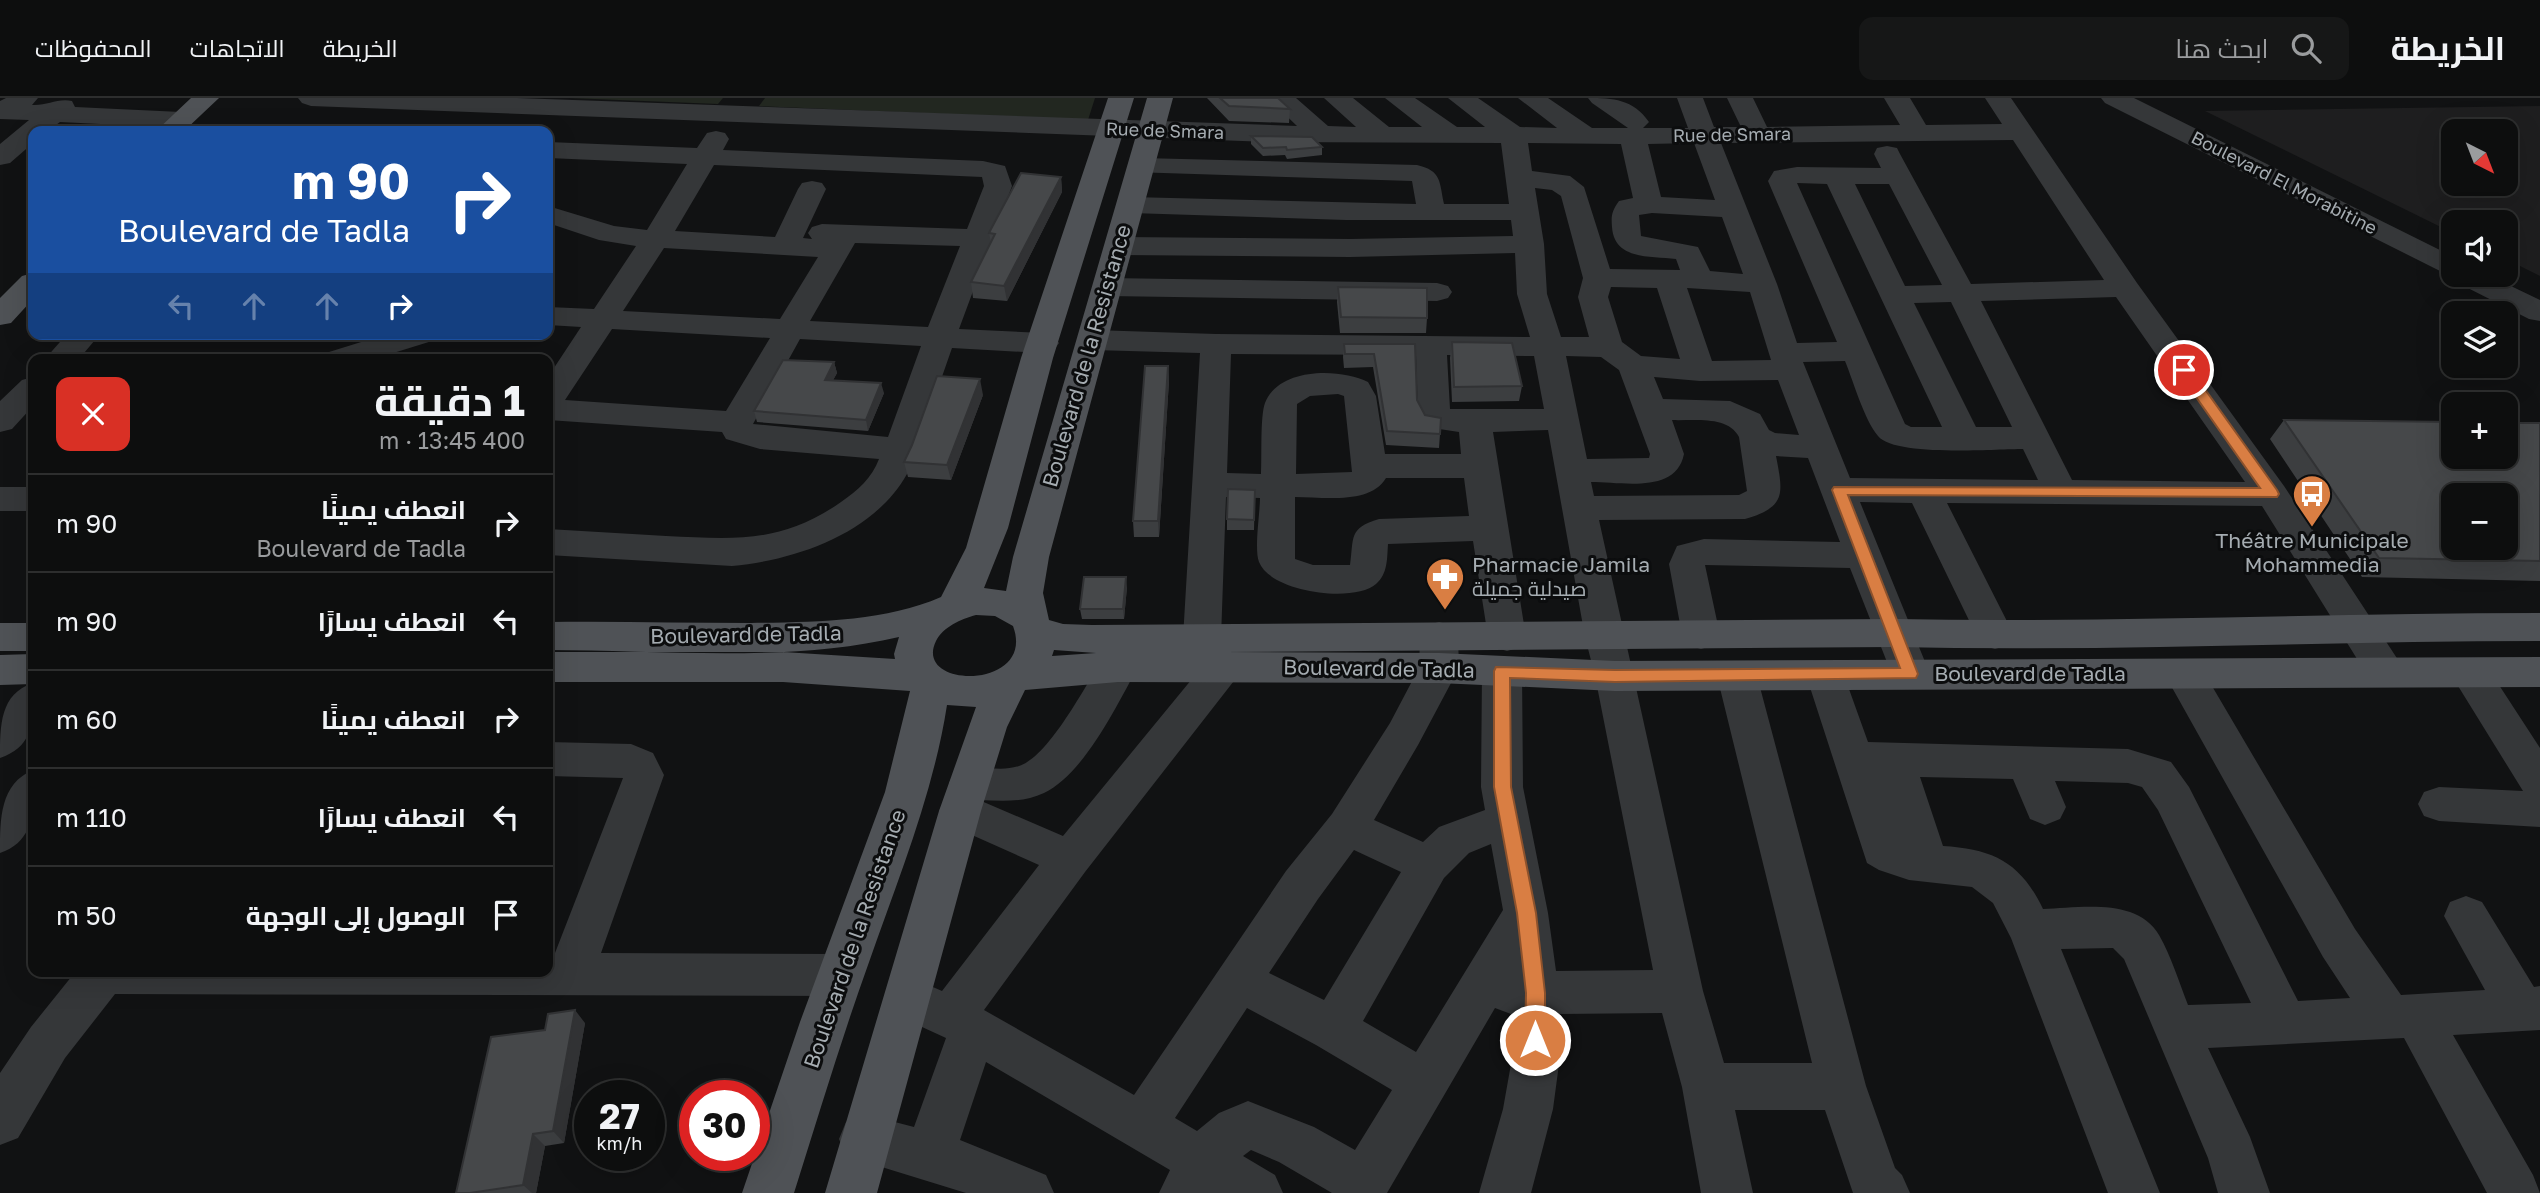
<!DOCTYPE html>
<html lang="ar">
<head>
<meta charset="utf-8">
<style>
	:root { --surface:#0d0e0e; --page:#161717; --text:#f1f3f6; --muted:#9a9c9e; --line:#2d2e2e }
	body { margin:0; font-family:"Golos Text",Cairo,sans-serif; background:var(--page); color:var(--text); direction:rtl; height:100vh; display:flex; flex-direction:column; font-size:26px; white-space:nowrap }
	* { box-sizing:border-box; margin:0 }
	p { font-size:23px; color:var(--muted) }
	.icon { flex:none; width:38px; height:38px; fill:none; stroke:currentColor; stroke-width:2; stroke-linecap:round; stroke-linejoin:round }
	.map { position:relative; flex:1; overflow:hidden; direction:ltr }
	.panel { position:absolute; left:28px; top:256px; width:525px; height:623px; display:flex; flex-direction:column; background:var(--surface); border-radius:14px; box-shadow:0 7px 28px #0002,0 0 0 2px var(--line); direction:rtl }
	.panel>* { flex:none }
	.hud { position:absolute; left:28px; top:28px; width:525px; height:214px; border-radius:14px; box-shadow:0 7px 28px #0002,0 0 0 2px var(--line); direction:rtl; background:#1a4fa0; color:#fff; overflow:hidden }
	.needle { width:46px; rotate:138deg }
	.fabs { position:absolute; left:2441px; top:21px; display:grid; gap:14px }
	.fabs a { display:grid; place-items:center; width:77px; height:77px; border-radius:14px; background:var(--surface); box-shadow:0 7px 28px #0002,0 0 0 2px var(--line); font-size:35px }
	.speed { position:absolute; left:574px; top:982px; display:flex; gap:14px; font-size:35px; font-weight:700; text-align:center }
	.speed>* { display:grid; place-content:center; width:91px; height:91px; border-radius:50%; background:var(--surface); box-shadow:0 7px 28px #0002,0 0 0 2px var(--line); line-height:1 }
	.speed small { font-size:18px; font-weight:400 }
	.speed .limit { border:10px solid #d22; background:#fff; color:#111 }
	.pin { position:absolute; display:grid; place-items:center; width:60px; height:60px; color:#fff; margin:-30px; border:4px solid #fff; border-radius:50%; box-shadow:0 2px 7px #0007 }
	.me { position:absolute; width:77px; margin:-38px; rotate:0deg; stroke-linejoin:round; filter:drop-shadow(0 0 5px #0008) }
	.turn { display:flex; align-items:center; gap:24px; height:147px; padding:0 28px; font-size:32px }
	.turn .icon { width:91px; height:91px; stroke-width:2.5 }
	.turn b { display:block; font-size:49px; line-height:60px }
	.lanes { display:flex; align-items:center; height:66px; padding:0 28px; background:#0003; justify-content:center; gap:35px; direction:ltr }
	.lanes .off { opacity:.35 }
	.round { display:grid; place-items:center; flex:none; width:74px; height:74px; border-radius:14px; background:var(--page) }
	.head { display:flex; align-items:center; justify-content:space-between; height:119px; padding:0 28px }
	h1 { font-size:42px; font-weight:700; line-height:52px }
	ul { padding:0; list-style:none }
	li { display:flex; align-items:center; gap:21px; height:98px; padding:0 28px; border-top:2px solid var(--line) }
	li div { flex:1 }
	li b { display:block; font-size:26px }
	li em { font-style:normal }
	header { display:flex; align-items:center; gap:42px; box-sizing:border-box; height:98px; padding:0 35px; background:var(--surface); border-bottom:2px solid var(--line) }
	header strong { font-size:33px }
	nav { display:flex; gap:38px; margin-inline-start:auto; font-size:24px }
	.search { width:490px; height:63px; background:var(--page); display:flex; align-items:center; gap:18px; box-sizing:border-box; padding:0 24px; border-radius:14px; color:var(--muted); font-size:26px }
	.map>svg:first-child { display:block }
	.built { fill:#1e1e1f; fill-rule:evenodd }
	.green { fill:#222720 }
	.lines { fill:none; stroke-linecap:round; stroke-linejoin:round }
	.minor { fill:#353739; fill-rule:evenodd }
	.major { fill:#4f5256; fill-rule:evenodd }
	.wall { fill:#3c3e40 }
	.shaded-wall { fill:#313234 }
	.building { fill:#46484a; stroke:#313234; stroke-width:2; fill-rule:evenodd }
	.route { fill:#d97e43; stroke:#8d522c; stroke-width:2 }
	.labels { text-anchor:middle; stroke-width:6; stroke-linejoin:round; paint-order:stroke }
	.far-street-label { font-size:18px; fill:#a5acb1; stroke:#0c0d0e }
	.street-label { font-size:21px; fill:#a5acb1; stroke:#0c0d0e }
	.poi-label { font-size:21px; fill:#a5acb1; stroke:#0c0d0e }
</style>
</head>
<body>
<header>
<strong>الخريطة</strong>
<div class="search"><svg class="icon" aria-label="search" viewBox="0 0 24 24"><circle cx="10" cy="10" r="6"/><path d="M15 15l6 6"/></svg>ابحث هنا</div>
<nav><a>الخريطة</a><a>الاتجاهات</a><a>المحفوظات</a></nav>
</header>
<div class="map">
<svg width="2540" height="1095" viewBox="0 0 2540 1095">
	<rect width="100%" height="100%" fill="#111213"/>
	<path class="built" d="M2540 8V178L2506 161V124H2454L2453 135 2205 13ZM2454 33H2506V86H2454Z"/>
	<path class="green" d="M569 0H723L718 6Z
		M765 0H1095L1088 22 759 8Z"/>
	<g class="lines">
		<path class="minor" d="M6 0H38L32 7C47 8 57 0 72 3L75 9 181 14 190 16 194 22 190 28 181 30 60 24 48 33H33V45L10 65 0 67V46L29 22 0 21V3Z
			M298 0H517L1297 28 1268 0H1296L1328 28 1356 29 1324 0H1353L1389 29H1422L1385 0H1415L1457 29H1485L1448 0H1478L1520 29 1557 30 1518 0H1548L1592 30H1628L1592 5 1588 0C1613 0 1633 1 1649 24L1643 30H1688L1677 0H1703L1714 29H1741L1727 0H1753L1767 29 1900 27 1884 0H1910L1926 27 2002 26 1985 0H2011L2137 185 2284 388 2406 574 2400 585 2386 589 2372 585 2262 408 1947 405 2014 537 2009 547 1995 551 1981 547 1912 405 1860 404 1930 576 1924 587 1910 591 1896 587 1850 470 1705 467 1720 537 1715 547 1701 551 1687 547 1682 537 1669 466 1677 448 1704 441 1840 444 1808 360 1776 358C1783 395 1787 409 1745 421L1599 422 1703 893 1724 965H1812L1717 578 1723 567 1737 563 1751 567 1757 578 1866 988 1895 1070 1902 1077 1910 1095H1853L1825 1012H1735L1753 1095H1701L1682 989 1662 915 1559 916V966L1553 1011 1531 1095H1479L1503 1011 1511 966V916L1495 910 1387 1095H1332L1279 1064 1251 1052 1243 1058 1275 1077 1283 1095H1159L1170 1072 986 964 960 1042 1046 1077 1054 1095H966L846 1058 839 1041 846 1024 864 1016 914 1029 946 940 909 923 903 908 909 893 926 886 942 893 1039 767 945 725 939 713 945 701 955 697 949 685 955 673C977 665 999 675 1019 668 1049 659 1087 585 1104 558L1118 554 1132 558 1138 569C1117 607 1084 676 1044 695 1023 705 1001 703 979 702L1063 738 1210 559 1224 555 1238 559 1244 570 1085 774 984 912 1134 997 1286 773 1332 716 1390 625 1419 570 1420 538 1425 528 1439 524 1453 528 1458 538 1459 570 1418 647 1374 722 1423 744 1439 729 1485 712 1481 689 1482 573 1488 562 1502 558 1516 562 1522 573 1523 689 1548 815 1556 873 1653 872 1595 578 1585 539 1548 332 1493 334 1526 539 1521 549 1507 553 1493 549 1488 539 1473 443 1388 446C1387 460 1388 476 1376 486 1355 505 1271 495 1259 464 1254 451 1260 415 1260 400L1226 399 1221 540 1216 550 1202 554 1188 550 1183 540 1200 255 1093 252 1082 249 1077 242 1082 235 1093 232 1216 236 1530 239 1517 196 1515 155 1350 159 1120 157 1110 154 1105 148 1110 142 1120 139 1350 141 1513 138 1511 122H1346L1131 115 1121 113 1117 107 1121 101 1131 99 1416 106 1412 83 1132 74 1128 68 1132 62 1142 60 1417 67C1442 73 1439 83 1444 106H1509L1501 45 1269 44 311 8 302 5ZM2013 42 2104 182 1971 186 1900 56 1897 50 1887 48 1877 50 1874 56 1881 70 1797 69 1774 73 1768 83 1837 244 1797 245 1777 186 1721 45ZM1528 45 1621 46 1633 100 1619 103C1612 113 1611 117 1612 129 1614 162 1650 158 1676 161L1680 172 1610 171 1584 89 1570 78 1532 73ZM1694 45 1715 102 1661 99 1648 46ZM1797 85 1827 86 1942 329H1911L1905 326ZM1855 86H1889L1942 187 1905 188ZM1535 90 1552 92 1561 98 1583 180 1578 199 1589 239H1561L1547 196 1544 146ZM1652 115 1722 119 1743 176 1710 173 1698 149 1641 138 1639 117ZM1611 189 1657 190 1680 261 1641 258 1622 244 1608 199ZM1687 190 1750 194 1771 262 1712 263ZM2116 199 2245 384 2072 382 1981 203ZM1951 204 2012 329H1976L1914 205ZM1231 256 1416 257 1418 314 1426 329 1459 334 1461 356H1385L1376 298 1368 284C1340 270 1279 269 1265 305 1260 318 1262 359 1261 376L1227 375ZM1447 257 1534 258 1544 311H1450ZM1566 258 1601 259 1619 272 1650 356 1649 360 1587 361ZM1845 263C1854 285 1864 321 1878 338 1895 359 1994 351 2023 351L2038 382 1850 380 1803 264ZM1654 279 1700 283 1778 282 1799 337 1775 335 1769 332 1760 316 1730 303 1663 301ZM1338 296 1344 298 1352 374 1296 376 1297 306 1310 298ZM1672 322C1693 323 1728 317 1739 339L1747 393 1739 397 1594 398 1591 384C1623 384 1676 396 1684 356ZM1386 380H1464L1469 418 1379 421C1348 430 1354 440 1350 467H1313L1295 461V399C1323 399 1370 407 1386 380ZM1491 746 1503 812 1416 954 1363 923 1444 780 1469 755ZM1354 752 1401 774 1324 902 1269 875 1318 801ZM1247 910 1316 947 1392 992 1355 1052 1314 1029 1248 1003 1219 1015 1197 1033 1175 1020Z
			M2101 0H2134L2454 159V177H2488L2540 202V223L2529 221 2454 183 2452 179 2105 5Z
			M716 33 725 35 729 41 723 52 983 63 1005 68 1012 88 959 231 1043 235 1054 238 1059 245 1054 252 1043 255 952 250C942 279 932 307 922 336 917 350 914 364 907 376 874 435 797 462 732 468L548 457V431C587 433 627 436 666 438 735 441 781 446 841 404 858 392 872 380 879 361L760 351 726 341 722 334 548 322V279L581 229 548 227V209L594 211 636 148 599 142 548 125V108L614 128 647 132 687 66 548 60V44L697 50 707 35ZM714 67 982 79 984 88 967 131 822 126 812 129 808 135 812 141 803 140 826 91 822 85 812 83 802 85 798 91 775 139 675 133ZM855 145 960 148 928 229 810 223ZM664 150 818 159 780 221 623 213ZM612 231 770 240 726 313 565 302ZM800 241 921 248 888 339 753 326Z
			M1108 180 1437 185 1448 188 1452 194 1448 200 1437 203 1108 198 1097 195 1093 189 1097 183Z
			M67 236H100L79 261H45Z
			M387 236H436L432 243 374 261H324L329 254Z
			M33 279V308L12 331 0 334V303L22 282Z
			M0 389H33V413H0Z
			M2470 560 2484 564 2540 650V729L2439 723 2424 718 2418 706 2424 694 2439 689 2523 693 2450 575 2456 564Z
			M1826 562 1840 566 1868 644 2128 651 2171 664 2189 689 2298 903 2350 900 2323 859 2165 577 2171 566 2185 562 2199 566 2355 831 2401 897 2485 892 2444 818 2450 804 2466 798 2482 804 2534 889 2540 888V932L2453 937 2533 1077 2540 1095H2487L2404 940 2208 950 2250 1039 2270 1095H2218L2208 1060 2124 861 2113 850 2061 851 2160 1095H2108L2011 840 1993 805 1972 789 1909 782 1879 772 1867 765 1806 577 1812 566ZM1920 679 2013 681 2030 721 2045 727 2060 721 2066 709 2055 683 2128 685 2142 689 2158 712 2251 905 2188 907C2179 884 2171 858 2159 837 2137 799 2079 810 2043 811 2021 765 1994 751 1943 748Z
			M33 585C33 617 37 648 0 660 0 627 0 596 33 585Z
			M548 644 631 646 653 655 664 677 601 855 840 856 856 862 863 877 856 892 840 898 115 896 65 960 18 1040 0 1047V975L31 929 76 873H548V855H555L623 680 548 678Z
			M33 672C34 706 38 742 0 755 0 720 0 686 33 672Z"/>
		<path class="major" d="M191 0H219L184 33H156Z
			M1108 0H1134L1053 260 1008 430 984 490 1006 493 1013 459 1147 0H1173L1049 459 1043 495 1049 522 1063 526 1092 527 1895 521C2110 525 2325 515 2540 515V543C2325 543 2110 554 1895 549L1224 554 1439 555 1615 563 2540 559V589L1615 593 1439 585 1118 584 1025 592 1007 629 981 713 877 1095H825L939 713 976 609 947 607C933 697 898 781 868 867 841 942 818 1019 794 1095H742L800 924 885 694 910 593 783 584H548V554H783L895 561 894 556 899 539C789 565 661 552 548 552V524C615 523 683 525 751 525 813 524 884 524 941 499L966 450 1021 260ZM976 517 995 518 1013 528C1037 592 912 592 936 543 943 529 961 521 976 517ZM1054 552 1096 555 1052 558Z
			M33 175V201L11 225 0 227V200L22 178Z
			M0 525H33V553H0Z
			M33 556V586L0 587V557Z"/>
	</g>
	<path class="wall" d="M1207 0H1278L1290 11 1289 25 1229 23Z
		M1251 38 1322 49V57L1287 61 1285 57 1263 58 1251 46Z
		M1061 79 1062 94 1007 203 973 200 971 184 991 145 989 135Z
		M1338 189 1427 220 1426 235H1340L1337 204Z
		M1452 244 1522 288 1519 303 1452 304 1450 260Z
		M1344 246H1415L1417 302 1425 317 1440 336 1439 350 1386 347 1373 269 1344 270 1343 259Z
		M834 264 837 275 833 282 884 295 868 333 757 324 754 313Z
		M1168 268 1169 283 1159 439H1134L1133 423Z
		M983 297 951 382 908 379 904 364Z
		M2284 322 2540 325V483L2362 479 2270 341Z
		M1255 392 1254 432H1227V421Z
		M1127 489 1124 521H1082L1080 511Z
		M585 925 564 1045 545 1048 536 1095H456L545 932Z"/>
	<path class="shaded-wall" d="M1061 79 1062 94 1007 203 1004 188Z
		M834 264 837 275 828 292 825 282Z
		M1168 268 1169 283 1159 439 1158 423Z
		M980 281 983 297 951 382 947 367Z
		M881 285 884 295 868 333 866 322Z
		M1126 479 1127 489 1124 521 1123 511Z
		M575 912 585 925 564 1045 553 1033Z
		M533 1036 545 1048 536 1095H532L523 1087Z"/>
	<path class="building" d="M1220 0H1278L1290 11 1229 8Z
		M1251 38 1312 39 1322 49 1287 52 1286 49 1263 50Z
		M1021 75 1061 79 1004 188 971 184 995 136 989 135 991 131Z
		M1338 189 1427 190V220L1341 219Z
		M1452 244 1512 245 1522 288 1454 289Z
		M1344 246H1415L1417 302 1425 317 1441 320 1440 336 1387 333 1374 256H1345Z
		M783 262 834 264 825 282 881 285 866 322 754 313Z
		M1145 268H1168L1158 423H1133Z
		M937 278 980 281 947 367 904 364 912 347Z
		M2284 322 2454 324V359H2506V325H2540V463L2379 460ZM2454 397H2506V450H2454Z
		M1228 391 1255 392 1254 422 1227 421Z
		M1084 479H1126L1123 511H1080Z
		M575 912 553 1033 533 1036 523 1087 470 1095H456L491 939 545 932 548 916Z"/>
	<path class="route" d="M2184 268 2189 269 2277 392 2279 396 2277 399 1848 397 1918 576 1916 580 1615 584 1510 580 1511 689 1536 815 1545 895V942L1542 949 1535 951 1528 949 1525 942 1526 895 1517 815 1494 689V573L1496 569 1615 572 1900 570 1832 392 1834 389 2260 390 2177 272Z"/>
	<defs>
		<g id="bus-pin" transform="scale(2.0125)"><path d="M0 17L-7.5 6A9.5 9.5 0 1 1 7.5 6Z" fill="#d97e43" stroke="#0c0d0e"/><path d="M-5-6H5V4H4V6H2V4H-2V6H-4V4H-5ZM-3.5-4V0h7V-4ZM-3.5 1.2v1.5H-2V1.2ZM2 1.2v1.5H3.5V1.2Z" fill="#fff"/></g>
		<g id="pharmacy-pin" transform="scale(2.0125)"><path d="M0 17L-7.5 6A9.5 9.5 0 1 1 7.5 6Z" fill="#d97e43" stroke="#0c0d0e"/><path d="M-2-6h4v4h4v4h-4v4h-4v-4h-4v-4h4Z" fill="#fff"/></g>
	</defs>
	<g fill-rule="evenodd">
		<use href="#bus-pin" x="2312" y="396"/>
		<use href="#pharmacy-pin" x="1445" y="479"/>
	</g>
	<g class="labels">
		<g class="far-street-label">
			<text transform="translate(1165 33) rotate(2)" y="6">Rue de Smara</text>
			<text transform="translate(1732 37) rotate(-1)" y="6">Rue de Smara</text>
			<text transform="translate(2284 85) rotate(27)" y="6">Boulevard El Morabitine</text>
		</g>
		<g class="street-label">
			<text transform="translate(1087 258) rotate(-74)" y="7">Boulevard de la Resistance</text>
			<text transform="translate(746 537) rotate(-1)" y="7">Boulevard de Tadla</text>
			<text transform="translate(1379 571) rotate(1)" y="7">Boulevard de Tadla</text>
			<text x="2030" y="583">Boulevard de Tadla</text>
			<text transform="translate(855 841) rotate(-71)" y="7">Boulevard de la Resistance</text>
		</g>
		<g class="poi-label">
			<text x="2312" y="450">Théâtre Municipale<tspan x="2312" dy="24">Mohammedia</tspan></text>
			<text x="1472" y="474" text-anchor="start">Pharmacie Jamila<tspan x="1472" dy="24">صيدلية جميلة</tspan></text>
		</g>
	</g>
</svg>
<div class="fabs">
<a><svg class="needle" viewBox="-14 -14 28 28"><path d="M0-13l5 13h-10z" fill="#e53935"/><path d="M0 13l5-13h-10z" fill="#9a9c9e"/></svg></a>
<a><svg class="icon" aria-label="sound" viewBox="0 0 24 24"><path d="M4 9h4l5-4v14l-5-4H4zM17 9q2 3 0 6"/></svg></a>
<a><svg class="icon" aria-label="layers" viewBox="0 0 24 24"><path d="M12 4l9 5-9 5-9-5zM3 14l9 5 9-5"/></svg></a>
<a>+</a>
<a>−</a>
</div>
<div class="speed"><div>27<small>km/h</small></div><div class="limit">30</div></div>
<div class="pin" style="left:2184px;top:272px;background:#d93025"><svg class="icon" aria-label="arrive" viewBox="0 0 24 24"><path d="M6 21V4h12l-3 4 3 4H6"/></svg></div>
<svg class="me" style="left:1535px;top:942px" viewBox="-20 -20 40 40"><circle r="17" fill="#d97e43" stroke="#fff" stroke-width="3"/><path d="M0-11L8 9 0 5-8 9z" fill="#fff"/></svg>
<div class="hud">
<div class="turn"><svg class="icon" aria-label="right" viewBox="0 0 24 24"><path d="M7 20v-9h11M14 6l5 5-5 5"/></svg><div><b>90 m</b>Boulevard de Tadla</div></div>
<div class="lanes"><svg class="icon off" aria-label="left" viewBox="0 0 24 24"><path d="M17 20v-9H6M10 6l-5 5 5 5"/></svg><svg class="icon off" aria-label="ahead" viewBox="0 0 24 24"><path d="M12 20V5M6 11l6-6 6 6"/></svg><svg class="icon off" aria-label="ahead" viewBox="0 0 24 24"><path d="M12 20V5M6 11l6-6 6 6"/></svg><svg class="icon" aria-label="right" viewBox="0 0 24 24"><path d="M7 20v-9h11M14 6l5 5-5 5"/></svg></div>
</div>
<section class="panel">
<div class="head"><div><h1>1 دقيقة</h1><p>400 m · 13:45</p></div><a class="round" style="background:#d93025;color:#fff"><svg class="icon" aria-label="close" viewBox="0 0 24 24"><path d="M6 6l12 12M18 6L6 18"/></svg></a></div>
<ul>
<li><svg class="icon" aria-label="right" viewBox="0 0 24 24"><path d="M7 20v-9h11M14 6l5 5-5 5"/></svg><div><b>انعطف يمينًا</b><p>Boulevard de Tadla</p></div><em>90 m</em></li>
<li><svg class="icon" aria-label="left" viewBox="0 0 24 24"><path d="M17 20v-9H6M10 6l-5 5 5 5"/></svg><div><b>انعطف يسارًا</b></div><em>90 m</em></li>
<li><svg class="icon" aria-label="right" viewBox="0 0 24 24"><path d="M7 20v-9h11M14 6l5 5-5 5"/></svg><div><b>انعطف يمينًا</b></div><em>60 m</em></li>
<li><svg class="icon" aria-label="left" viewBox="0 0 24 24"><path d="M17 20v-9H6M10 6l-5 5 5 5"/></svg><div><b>انعطف يسارًا</b></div><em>110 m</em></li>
<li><svg class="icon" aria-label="arrive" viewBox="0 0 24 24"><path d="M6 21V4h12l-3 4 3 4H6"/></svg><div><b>الوصول إلى الوجهة</b></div><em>50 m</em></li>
</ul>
</section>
</div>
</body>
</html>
